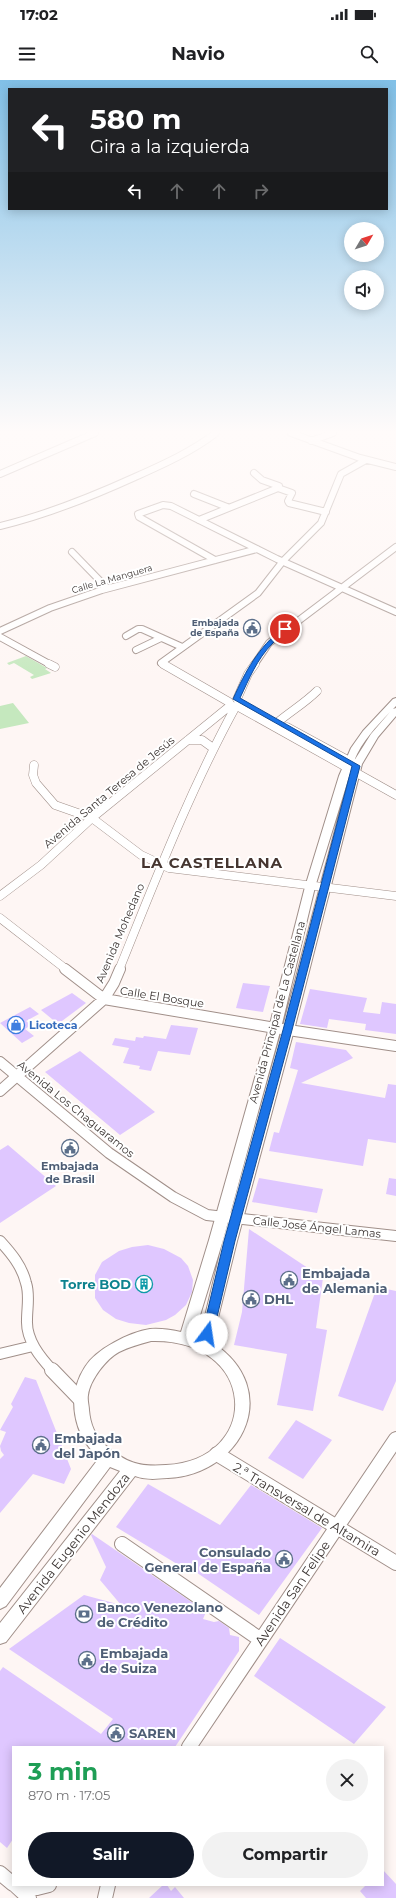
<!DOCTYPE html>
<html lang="es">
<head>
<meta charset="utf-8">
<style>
	:root { --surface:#fff; --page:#f2f2f2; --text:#202124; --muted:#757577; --accent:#111827 }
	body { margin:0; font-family:Montserrat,sans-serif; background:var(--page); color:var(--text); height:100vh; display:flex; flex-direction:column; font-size:15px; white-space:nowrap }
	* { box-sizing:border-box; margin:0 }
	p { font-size:13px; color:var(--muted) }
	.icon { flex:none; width:22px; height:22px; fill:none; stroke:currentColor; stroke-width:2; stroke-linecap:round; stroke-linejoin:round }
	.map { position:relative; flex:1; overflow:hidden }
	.details { position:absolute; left:12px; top:1666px; width:372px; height:140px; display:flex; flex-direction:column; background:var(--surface); border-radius:0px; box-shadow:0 2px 10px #0003 }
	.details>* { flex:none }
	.banner { position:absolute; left:8px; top:8px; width:380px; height:122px; border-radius:0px; box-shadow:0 2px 10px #0003; background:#202124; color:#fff; overflow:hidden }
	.needle { width:26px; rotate:51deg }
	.fabs { position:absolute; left:344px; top:142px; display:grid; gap:8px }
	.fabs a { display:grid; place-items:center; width:40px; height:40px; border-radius:50%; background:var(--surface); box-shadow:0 2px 10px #0003; font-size:20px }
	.pin { position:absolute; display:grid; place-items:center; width:34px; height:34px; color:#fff; margin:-17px; border:2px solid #fff; border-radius:50%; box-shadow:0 1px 4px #0007 }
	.me { position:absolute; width:44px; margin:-22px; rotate:14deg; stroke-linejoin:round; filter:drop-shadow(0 0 3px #0008) }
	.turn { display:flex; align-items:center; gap:14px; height:84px; padding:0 16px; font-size:18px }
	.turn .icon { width:52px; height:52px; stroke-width:2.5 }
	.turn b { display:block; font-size:28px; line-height:34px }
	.lanes { display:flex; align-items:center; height:38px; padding:0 16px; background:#0003; justify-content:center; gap:20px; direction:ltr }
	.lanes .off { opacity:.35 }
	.round { display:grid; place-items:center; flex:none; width:42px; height:42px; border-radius:21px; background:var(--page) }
	.head { display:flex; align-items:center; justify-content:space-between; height:68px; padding:0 16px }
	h1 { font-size:24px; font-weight:700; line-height:30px; color:#1e9e55 }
	.cta { display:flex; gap:8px; margin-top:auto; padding:8px 16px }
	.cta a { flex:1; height:46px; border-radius:24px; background:var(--accent); color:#fff; font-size:16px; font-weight:700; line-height:46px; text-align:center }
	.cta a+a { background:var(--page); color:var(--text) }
	.status { display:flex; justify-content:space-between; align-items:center; height:28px; padding:0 20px; background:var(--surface); direction:ltr }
	.status svg { height:11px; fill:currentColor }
	header { display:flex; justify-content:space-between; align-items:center; height:52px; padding:0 16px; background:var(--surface); font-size:18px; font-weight:700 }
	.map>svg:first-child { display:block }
	.green { fill:#c5e8be }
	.building { fill:#dfc7ff }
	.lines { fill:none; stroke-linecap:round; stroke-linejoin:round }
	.minor-far3-casing { stroke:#a08f89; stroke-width:8 }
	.minor-far2-casing { stroke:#a08f89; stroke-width:9 }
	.minor-far1-casing { stroke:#a08f89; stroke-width:12 }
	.minor-casing { stroke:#a08f89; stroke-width:16 }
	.tertiary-casing { stroke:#a08f89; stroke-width:2 }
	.minor-far3 { stroke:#fff; stroke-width:6 }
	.minor-far2 { stroke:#fff; stroke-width:8 }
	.minor-far1 { stroke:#fff; stroke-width:10 }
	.minor { stroke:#fff; stroke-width:14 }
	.tertiary { fill:#fff; fill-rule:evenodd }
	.route { fill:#1a73e8; stroke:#114b97 }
	.labels { text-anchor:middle; stroke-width:4; stroke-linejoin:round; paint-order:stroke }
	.far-street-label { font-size:9px; fill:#3b3432; stroke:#fff }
	.far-service-label { font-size:9px; font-weight:bold; fill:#4e5e75; stroke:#fff; text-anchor:end }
	.street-label { font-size:11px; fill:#3b3432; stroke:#fff }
	.shop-label { font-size:11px; font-weight:bold; fill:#366cbe; stroke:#fff; text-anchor:start }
	.service-label { font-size:11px; font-weight:bold; fill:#4e5e75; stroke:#fff }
	.near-service-label { font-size:13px; font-weight:bold; fill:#4e5e75; stroke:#fff; text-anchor:start }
	.near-culture-label { font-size:13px; font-weight:bold; fill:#0d838f; stroke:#fff; text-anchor:end }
	.near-street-label { font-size:13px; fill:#3b3432; stroke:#fff }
	.district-label { font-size:15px; font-weight:bold; letter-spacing:1px; fill:#453631; stroke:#fff }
</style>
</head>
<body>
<div class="status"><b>17:02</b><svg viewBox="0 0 49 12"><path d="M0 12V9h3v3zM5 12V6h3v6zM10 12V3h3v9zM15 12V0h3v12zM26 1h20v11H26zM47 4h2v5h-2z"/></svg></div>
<header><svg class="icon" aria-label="menu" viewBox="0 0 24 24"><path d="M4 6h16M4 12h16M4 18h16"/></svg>Navio<svg class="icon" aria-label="search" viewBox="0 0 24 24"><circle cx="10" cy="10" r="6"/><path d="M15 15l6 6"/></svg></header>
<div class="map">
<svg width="396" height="1818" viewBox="0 0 396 1818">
	<rect width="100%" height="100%" fill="#fef6f4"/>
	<path class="green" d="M26 576 47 588 45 589 51 593 32 599 30 597 34 595 14 583 9 585 7 583Z
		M13 623 29 643 0 649V626Z"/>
	<path class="building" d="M243 903 270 906 263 932 236 928Z
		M310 909 367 918 363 932 380 934 382 922 396 924V954L365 950 366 944 329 939 327 948 300 944Z
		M72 913 86 923 58 944 41 930Z
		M30 927 39 934 26 941 31 945 25 949 34 956 22 963 0 943Z
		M171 945 198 948 190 975 158 971 151 991 139 989 140 986 123 983 129 968 112 965 115 958 135 961 136 957 143 958 144 956 166 959Z
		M296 962 346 970 353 978 301 1003 385 1018 388 1004 396 1005V1063L368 1059 363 1086 269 1071 274 1052 279 1053 298 990 290 988Z
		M80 971 155 1032 120 1055 45 992Z
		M8 1065 56 1106 0 1143V1070Z
		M259 1098 323 1109 317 1133 252 1122Z
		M389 1098 396 1099V1116L386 1114Z
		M249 1149 323 1198 316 1248 327 1250 313 1331 277 1325 287 1274 234 1265 242 1232Z
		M148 1165 164 1169 181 1178 188 1186 193 1200 192 1212 186 1225 175 1235 166 1240 146 1245 129 1243 116 1239 103 1230 95 1218V1195L102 1182 119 1171 132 1167Z
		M377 1207 396 1211V1301L383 1331 338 1316Z
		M25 1297 36 1300 71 1389 64 1404 33 1394 0 1433V1379L4 1375 1 1371 0 1366 6 1352 0 1350 13 1327 11 1324Z
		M296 1340 332 1360 303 1399 268 1378Z
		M148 1404 220 1445 251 1405 322 1448 259 1535 184 1484 182 1487 116 1447Z
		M92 1454 206 1532 203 1539 214 1542 219 1541 229 1548 230 1555 239 1557V1571L175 1667H13V1759L7 1768 0 1762V1591L3 1587 101 1654 113 1639 9 1569 84 1515 121 1525 100 1500 106 1487 91 1455Z
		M280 1558 386 1627 354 1664 254 1596Z
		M383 1790 396 1804V1818H366L360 1811 366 1805H383Z
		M163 1805H167L171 1811 175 1807 184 1818H149Z"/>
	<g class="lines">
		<g class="minor-far3-casing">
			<path id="minor-far3" d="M291 353 360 378 396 387
				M311 361 333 353
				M254 393 262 400 279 406 278 408
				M0 394 95 353
				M194 414 227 427
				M199 440 278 408 292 413 288 421 289 423 326 432
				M0 446C47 435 91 417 135 397 164 384 191 372 216 353
				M72 472 107 508
				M215 480 139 437 138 434 163 425 171 426 277 479 396 532
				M0 551 50 528 102 510 257 469
				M126 556 138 549H142L182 567
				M0 557 51 585
				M136 570 161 558
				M164 585 161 583 258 513 283 481 321 443 341 394 366 380
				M254 585 269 563 396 467"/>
		</g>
		<g class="minor-far2-casing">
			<path id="minor-far2" d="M49 584 55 587
				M163 584 229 622
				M237 619 248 594 255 584
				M237 626 396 715
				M278 642C291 631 305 623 317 611
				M287 647 355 684
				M188 660H202L213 668
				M34 685 33 695 36 703 55 725 92 738 141 775 169 788 396 816
				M0 816 41 785 92 738 231 625
				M0 838 67 890
				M119 890C155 801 190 710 236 626"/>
		</g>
		<g class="minor-far1-casing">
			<path id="minor-far1" d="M65 889 104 919 275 948 396 966
				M0 982 109 1073 173 1117 207 1135 396 1156
				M0 1011 104 919 114 903 120 889
				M0 1161C11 1173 22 1186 26 1203 30 1215 27 1227 27 1240 26 1260 40 1277 53 1291
				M0 1274 33 1266"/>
		</g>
		<g class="minor-casing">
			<path id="minor" d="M52 1290 80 1319
				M217 1374 396 1483
				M122 1464 261 1560
				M189 1667 396 1359
				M0 1793 13 1804
				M15 1805 29 1818
				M20 1809 37 1808 49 1805
				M105 1818 108 1805"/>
		</g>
		<g class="tertiary-casing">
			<path id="tertiary" d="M396 618V626L393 629 396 628V636L378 657 362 684 294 950 237 1161 214 1254 213 1263C283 1309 244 1394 168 1398 156 1399 146 1400 135 1396L6 1562 0 1564V1543L120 1391 110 1387 6 1526 0 1529V1508L99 1378C73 1355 66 1316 85 1287 96 1269 130 1252 150 1249 160 1248 172 1250 181 1252L209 1160 269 948 305 807 339 696 351 668 363 651 393 619ZM390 632 371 654 354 681C362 661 376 647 390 632ZM351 690 282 950 223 1161 200 1257 194 1255 223 1160 281 948 315 807ZM151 1261C258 1258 263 1380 166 1385 138 1387 127 1383 105 1365 95 1356 90 1343 89 1330 89 1326 87 1320 88 1315 90 1300 106 1279 119 1272 129 1267 140 1264 151 1261Z"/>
		</g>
		<use href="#minor-far3" class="minor-far3"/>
		<use href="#minor-far2" class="minor-far2"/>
		<use href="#minor-far1" class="minor-far1"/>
		<use href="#minor" class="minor"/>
		<use href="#tertiary" class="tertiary"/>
	</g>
	<linearGradient id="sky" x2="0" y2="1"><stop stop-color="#81c0e7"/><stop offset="0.58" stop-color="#fffbfa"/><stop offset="1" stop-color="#fffbfa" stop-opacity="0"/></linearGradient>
	<rect width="396" height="607" fill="url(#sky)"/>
	<path class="route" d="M283 548 288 549C284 554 277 558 272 564 257 579 249 599 240 618L360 686 292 950 235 1161 213 1254 211 1257 207 1258 203 1257 202 1254 224 1161 283 950 352 686 233 619C246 590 258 568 283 548Z"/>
	<defs>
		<g id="civic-ring" transform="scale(0.9)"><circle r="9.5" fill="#fff" stroke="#5c6f8a" stroke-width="1.5"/><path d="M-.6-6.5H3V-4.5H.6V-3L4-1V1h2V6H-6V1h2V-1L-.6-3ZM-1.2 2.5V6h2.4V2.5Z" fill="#5c6f8a"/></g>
		<g id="shop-ring" transform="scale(0.9)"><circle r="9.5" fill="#fff" stroke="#3f7fe0" stroke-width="1.5"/><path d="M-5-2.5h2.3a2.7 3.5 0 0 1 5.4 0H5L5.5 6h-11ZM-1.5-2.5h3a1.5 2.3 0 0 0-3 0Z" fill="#3f7fe0"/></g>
		<g id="building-ring" transform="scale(0.9)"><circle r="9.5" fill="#fff" stroke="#0f9aa8" stroke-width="1.5"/><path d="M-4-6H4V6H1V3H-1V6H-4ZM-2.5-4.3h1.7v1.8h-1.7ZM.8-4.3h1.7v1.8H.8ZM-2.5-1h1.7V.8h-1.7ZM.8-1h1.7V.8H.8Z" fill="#0f9aa8"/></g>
		<g id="bank-ring" transform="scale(0.9)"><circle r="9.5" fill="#fff" stroke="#5c6f8a" stroke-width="1.5"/><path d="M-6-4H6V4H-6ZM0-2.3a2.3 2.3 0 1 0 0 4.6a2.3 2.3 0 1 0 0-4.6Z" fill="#5c6f8a"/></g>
	</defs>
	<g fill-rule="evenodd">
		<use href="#civic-ring" x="252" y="548"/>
		<use href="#shop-ring" x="16" y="945"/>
		<use href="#civic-ring" x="70" y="1068"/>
		<use href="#civic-ring" x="289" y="1200"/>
		<use href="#building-ring" x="144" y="1204"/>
		<use href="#civic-ring" x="251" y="1219"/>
		<use href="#civic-ring" x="41" y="1365"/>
		<use href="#civic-ring" x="284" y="1479"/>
		<use href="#bank-ring" x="84" y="1534"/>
		<use href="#civic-ring" x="87" y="1580"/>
		<use href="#civic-ring" x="116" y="1653"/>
	</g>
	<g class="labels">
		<g class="far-street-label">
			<text transform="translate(112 499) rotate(-16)" y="3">Calle La Manguera</text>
		</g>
		<g class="far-service-label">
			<text x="239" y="546">Embajada<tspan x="239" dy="10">de España</tspan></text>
		</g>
		<g class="street-label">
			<text transform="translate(109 712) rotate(-40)" y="4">Avenida Santa Teresa de Jesús</text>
			<text transform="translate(120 853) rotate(-67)" y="4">Avenida Mohedano</text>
			<text transform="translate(162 917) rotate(9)" y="4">Calle El Bosque</text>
			<text transform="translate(277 932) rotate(-75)" y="4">Avenida Principal de La Castellana</text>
			<text transform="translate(76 1029) rotate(39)" y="4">Avenida Los Chaguaramos</text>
			<text transform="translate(317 1147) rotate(6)" y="4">Calle José Ángel Lamas</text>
		</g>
		<g class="shop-label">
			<text x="29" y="949">Licoteca</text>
		</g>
		<g class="service-label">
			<text x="70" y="1090">Embajada<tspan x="70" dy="13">de Brasil</tspan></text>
		</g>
		<g class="near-service-label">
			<text x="302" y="1198">Embajada<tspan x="302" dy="15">de Alemania</tspan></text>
			<text x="264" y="1224">DHL</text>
			<text x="54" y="1363">Embajada<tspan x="54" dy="15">del Japón</tspan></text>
			<text x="271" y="1477" text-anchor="end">Consulado<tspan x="271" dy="15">General de España</tspan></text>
			<text x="97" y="1532">Banco Venezolano<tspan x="97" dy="15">de Crédito</tspan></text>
			<text x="100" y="1578">Embajada<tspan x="100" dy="15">de Suiza</tspan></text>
			<text x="129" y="1658">SAREN</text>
		</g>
		<g class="near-culture-label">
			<text x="131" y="1209">Torre BOD</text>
		</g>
		<g class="near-street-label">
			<text transform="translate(307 1429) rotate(31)" y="5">2.ª Transversal de Altamira</text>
			<text transform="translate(73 1463) rotate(-52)" y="5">Avenida Eugenio Mendoza</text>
			<text transform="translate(292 1513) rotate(-56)" y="5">Avenida San Felipe</text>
		</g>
		<g class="district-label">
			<text x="212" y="788">LA CASTELLANA</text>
		</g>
	</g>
</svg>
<div class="fabs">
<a><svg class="needle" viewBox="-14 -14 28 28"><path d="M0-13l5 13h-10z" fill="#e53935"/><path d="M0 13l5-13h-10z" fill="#757577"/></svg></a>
<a><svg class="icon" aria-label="sound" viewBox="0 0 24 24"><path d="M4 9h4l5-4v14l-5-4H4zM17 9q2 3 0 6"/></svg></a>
</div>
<div class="pin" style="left:285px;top:549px;background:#d93025"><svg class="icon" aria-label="arrive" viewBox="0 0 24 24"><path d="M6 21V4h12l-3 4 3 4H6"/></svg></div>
<svg class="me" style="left:207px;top:1254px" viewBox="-20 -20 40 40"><circle r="19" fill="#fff"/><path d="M0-13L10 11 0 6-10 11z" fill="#1a73e8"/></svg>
<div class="banner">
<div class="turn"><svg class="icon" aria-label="left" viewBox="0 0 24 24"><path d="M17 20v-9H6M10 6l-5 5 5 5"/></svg><div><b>580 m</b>Gira a la izquierda</div></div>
<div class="lanes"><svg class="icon" aria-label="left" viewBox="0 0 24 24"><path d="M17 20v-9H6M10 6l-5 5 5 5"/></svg><svg class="icon off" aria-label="ahead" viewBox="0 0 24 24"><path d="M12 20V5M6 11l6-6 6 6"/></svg><svg class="icon off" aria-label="ahead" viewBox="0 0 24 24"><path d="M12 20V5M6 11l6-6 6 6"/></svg><svg class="icon off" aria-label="right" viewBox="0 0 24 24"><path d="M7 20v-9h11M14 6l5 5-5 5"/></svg></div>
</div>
<section class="details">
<div class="head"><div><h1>3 min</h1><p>870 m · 17:05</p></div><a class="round"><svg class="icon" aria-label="close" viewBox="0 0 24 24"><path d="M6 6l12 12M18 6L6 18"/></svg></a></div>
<div class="cta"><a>Salir</a><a>Compartir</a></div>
</section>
</div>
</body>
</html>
